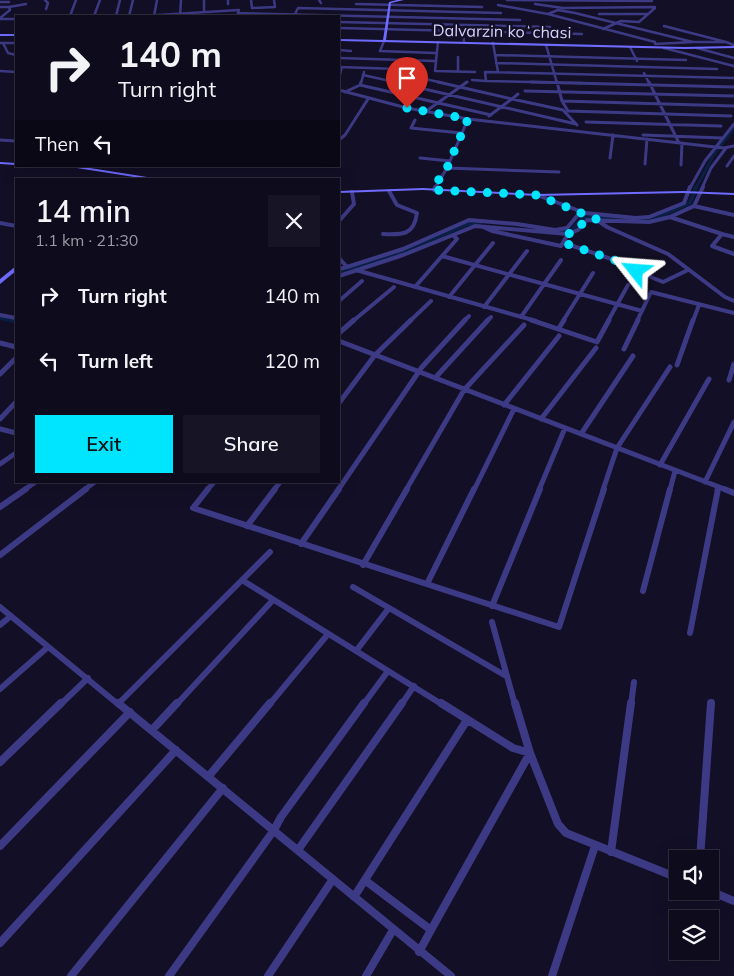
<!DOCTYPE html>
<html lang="en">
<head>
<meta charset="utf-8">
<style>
	:root { --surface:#0e0b1c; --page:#171425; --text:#f1f3f6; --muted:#9b9ba3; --line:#2e2b3b; --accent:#00e5ff }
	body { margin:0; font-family:Mulish,sans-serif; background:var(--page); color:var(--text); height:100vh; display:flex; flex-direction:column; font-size:19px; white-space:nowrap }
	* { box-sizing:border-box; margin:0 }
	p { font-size:16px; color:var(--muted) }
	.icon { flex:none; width:28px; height:28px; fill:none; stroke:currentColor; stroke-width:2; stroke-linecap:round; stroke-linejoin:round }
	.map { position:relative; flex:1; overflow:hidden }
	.panel { position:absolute; left:15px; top:178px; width:325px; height:305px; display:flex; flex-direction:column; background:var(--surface); border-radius:0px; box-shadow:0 5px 20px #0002,0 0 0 1px var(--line) }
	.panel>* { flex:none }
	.top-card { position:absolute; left:15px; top:15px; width:325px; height:152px; border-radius:0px; box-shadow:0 5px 20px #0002,0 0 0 1px var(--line); background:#0e0b1c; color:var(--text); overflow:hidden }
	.buttons { position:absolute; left:669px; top:850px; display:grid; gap:10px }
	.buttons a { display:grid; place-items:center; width:50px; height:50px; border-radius:0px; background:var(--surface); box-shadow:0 5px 20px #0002,0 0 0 1px var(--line); font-size:25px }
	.pin { position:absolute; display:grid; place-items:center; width:42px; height:42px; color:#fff; margin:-51px -21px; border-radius:50% 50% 50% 0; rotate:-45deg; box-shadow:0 0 5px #0007 }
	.pin .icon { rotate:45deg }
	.me { position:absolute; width:55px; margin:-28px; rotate:298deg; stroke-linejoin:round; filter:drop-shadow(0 0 4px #0008) }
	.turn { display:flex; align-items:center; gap:18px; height:105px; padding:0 20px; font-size:22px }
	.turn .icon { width:65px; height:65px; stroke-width:2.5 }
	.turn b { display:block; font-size:35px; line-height:42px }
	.then { display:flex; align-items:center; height:48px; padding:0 20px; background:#0003; gap:10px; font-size:19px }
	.round { display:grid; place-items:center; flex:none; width:52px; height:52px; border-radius:0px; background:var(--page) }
	.summary { display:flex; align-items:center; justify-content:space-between; height:85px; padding:0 20px }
	h1 { font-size:30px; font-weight:600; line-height:38px }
	.primary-button { display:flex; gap:10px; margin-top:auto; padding:10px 20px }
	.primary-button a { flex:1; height:58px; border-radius:0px; background:var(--accent); color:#111; font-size:20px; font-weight:600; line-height:58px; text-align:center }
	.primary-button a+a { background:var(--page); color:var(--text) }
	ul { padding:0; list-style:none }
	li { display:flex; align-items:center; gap:15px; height:65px; padding:0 20px }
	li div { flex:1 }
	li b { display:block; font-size:19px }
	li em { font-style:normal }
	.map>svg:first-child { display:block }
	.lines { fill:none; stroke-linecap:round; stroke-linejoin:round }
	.canal-far2 { stroke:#0a1f44; stroke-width:3 }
	.canal-far1 { stroke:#0a1f44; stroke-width:4 }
	.canal { stroke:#0a1f44; stroke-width:5 }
	.street-far5 { stroke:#3d3a85; stroke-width:2.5 }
	.street-far4 { stroke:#3d3a85; stroke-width:3 }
	.street-far3 { stroke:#3d3a85; stroke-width:4 }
	.street-far2 { stroke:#3d3a85; stroke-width:5 }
	.street-far1 { stroke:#3d3a85; stroke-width:6 }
	.street { stroke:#3d3a85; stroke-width:8 }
	.secondary { fill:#6f6bff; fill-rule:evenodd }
	.route { stroke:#00e5ff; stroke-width:9; stroke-dasharray:0 16.2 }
	.labels { text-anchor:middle; stroke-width:5; stroke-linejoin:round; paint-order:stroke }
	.far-street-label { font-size:16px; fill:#d9d4ff; stroke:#130f26 }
</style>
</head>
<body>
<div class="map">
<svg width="734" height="976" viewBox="0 0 734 976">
	<rect width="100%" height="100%" fill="#130f26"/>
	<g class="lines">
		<path class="canal-far2" d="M696 188 714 154 734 128"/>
		<path class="canal-far1" d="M635 219 656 218 690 203 696 187
			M557 232 572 230 583 217 619 218
			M339 272 408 250 468 224 480 223
			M0 318 16 321"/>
		<path class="canal" d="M11 320 16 321"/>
		<path class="street-far5" d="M45 0 48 3 46 9
			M204 0V12
			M228 0V4
			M251 0 252 8 275 7 274 0
			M319 0 321 3
			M507 0 652 1
			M0 2H9
			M356 4 482 7
			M535 4 563 8 655 7
			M498 5 548 14
			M0 7H9L10 10 0 18
			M9 7 26 4
			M558 10 575 13 693 42 655 44V42L548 14Z
			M599 14H647
			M70 16 76 0
			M94 16 100 0
			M116 16 120 0
			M129 16 133 0
			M142 16 239 10 238 13 520 20
			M154 16 157 0
			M180 16 181 0
			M294 16 298 8 501 13
			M0 19H16
			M339 22 550 27
			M664 26 726 42
			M339 28 582 34
			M463 29 464 42
			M603 29 621 21 639 22 655 8
			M384 41 380 51 435 53
			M438 42 435 71 475 72
			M693 42H726L734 45
			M0 43H16
			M3 43 8 53 16 55
			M493 43 498 72
			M546 45 557 83
			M630 47 637 61
			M664 48 734 66
			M697 48 734 58
			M339 50 351 51
			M495 55 686 60
			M458 57V71
			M339 58 435 61
			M496 63 717 69
			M339 67 399 69
			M388 69 389 71 443 83
			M0 71 16 72
			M644 73 649 83
			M363 75 399 83
			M339 78 342 67
			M472 80 486 81
			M361 83 364 72
			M465 83 467 82
			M582 83 486 81 485 72 734 78"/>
		<path class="street-far4" d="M394 82 576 124
			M438 82 512 99 518 94
			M531 82 734 87
			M557 82 562 101 568 111 731 116
			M649 82 679 143
			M360 85 491 115
			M339 90 407 108 468 119 724 148 734 146
			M525 91 734 96
			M345 92 360 85 361 82
			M562 101 734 106
			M425 112 467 82
			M489 116 512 99 563 110 577 125
			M415 120 411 128 461 133
			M586 122 721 126
			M643 135 722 138
			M0 140 16 141
			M339 140 345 135 368 99
			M420 158 450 161
			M610 158 613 135
			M645 164 647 139
			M681 165 682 143
			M727 166 734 156
			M447 168 559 172
			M435 188 447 168 468 119
			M690 188 705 161 734 124
			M702 188 711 168 726 148"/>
		<path class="street-far3" d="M434 190 435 187
			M537 195 585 213
			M694 206 734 215
			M670 217 722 234
			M597 220 607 227 668 254 725 297 734 301
			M339 221 354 204 352 192
			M0 223 16 226
			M483 227 492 231 561 246 568 234 578 230 587 220 649 222 670 217 694 206 703 187
			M383 234C403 235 414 235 417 213L397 205 389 191
			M453 235 475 226 568 234
			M734 237 722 234 712 246 734 254
			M564 243 632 266 636 271 663 282 688 270
			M339 258 347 267 339 269
			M347 267 403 249 469 220 517 224 555 230 567 228 577 216 585 213 636 218 649 217 684 203 690 187
			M356 270 536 321
			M339 276 403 255 453 235 457 239 442 256
			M415 287 442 256 642 311
			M449 297 493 243
			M339 301 362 281
			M484 307 527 251
			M0 315 16 318
			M521 317 561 260
			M353 321 394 287
			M410 321 431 301
			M464 321 469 316
			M487 321 491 317
			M563 321 593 273
			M608 321 628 285
			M637 321 651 292 734 313
			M693 321 699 305"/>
		<path class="street-far2" d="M531 320 597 342 609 320
			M559 328 564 320
			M339 333 354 320
			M339 341 727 490
			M0 343 16 347
			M624 349 638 320
			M677 365 693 320
			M0 374 16 358
			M435 378 488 320
			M729 380 734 364
			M339 403 375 355 411 320
			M504 405 559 336
			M0 419 16 402
			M541 419 596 348
			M0 429 16 433
			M581 434 633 356
			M0 464 16 453
			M660 465 709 379
			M705 482 734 422
			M24 490 37 481
			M84 490 96 481
			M207 490 215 481
			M274 490 281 481
			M338 490 422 367 465 320
			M406 490 464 390 524 325
			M474 490 514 409
			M539 490 565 428
			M603 490 617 448 670 367
			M670 490 675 471
			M717 490 718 487"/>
		<path class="street-far1" d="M208 489 193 508 559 627 604 489
			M724 489 734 493
			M0 507 26 489
			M247 526 275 489
			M301 544 339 489
			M0 555 86 489
			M363 565 407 489
			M242 580 270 552
			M427 584 474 489
			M353 587 506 676
			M643 591 670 489
			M492 606 540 489
			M0 607 119 705
			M492 622 515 705
			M0 625 11 616
			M690 633 718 489
			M356 651 389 608
			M0 689 48 647
			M119 703 242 580 443 705
			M60 705 88 678
			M176 705 273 600
			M269 705 328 634
			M363 705 388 671
			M401 705 414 686
			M631 705 634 682"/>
		<path class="street" d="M118 703 451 976
			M441 703 513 748 530 753 558 824 566 833 678 878
			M152 730 177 703
			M0 762 61 703
			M208 777 270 703
			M0 846 130 712
			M298 850 402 703
			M611 852 631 703
			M700 859 711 703
			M366 881 431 930 530 753 515 703
			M710 891 734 901
			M354 897 467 720
			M0 943 176 750
			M419 952 431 930
			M71 976 223 788
			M169 976 274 830 281 817 364 703
			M268 976 333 879
			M366 976 393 930
			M552 976 595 846"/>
		<path class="secondary" d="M397 0H404L391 3 386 40 685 47 734 46V48L685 49 339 41V39L383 40 389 2Z
			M0 34H16V36H0Z
			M0 162 16 163V165L0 164Z
			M64 166H77L160 179H147Z
			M423 188 537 194 683 191 734 193V195L683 193 537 196 423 190 339 193V191Z
			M16 266V271L0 284V279Z"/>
	</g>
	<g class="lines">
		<path class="route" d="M407 108 468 119 447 168 440 177 434 190 537 195 596 219 584 221 578 230 568 234 564 243 632 266 636 271"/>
	</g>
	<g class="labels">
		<g class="far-street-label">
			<text transform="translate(502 31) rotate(1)" y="6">Dalvarzin koʻchasi</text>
		</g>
	</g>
</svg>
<div class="buttons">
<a><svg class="icon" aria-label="sound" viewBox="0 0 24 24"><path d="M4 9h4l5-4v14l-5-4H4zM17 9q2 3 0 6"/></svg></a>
<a><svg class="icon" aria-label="layers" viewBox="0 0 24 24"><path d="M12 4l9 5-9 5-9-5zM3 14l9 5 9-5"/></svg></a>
</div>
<div class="pin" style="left:407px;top:108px;background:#d93025"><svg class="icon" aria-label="arrive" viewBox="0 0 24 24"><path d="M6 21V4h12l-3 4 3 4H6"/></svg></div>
<svg class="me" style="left:636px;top:271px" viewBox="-20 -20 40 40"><path d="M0-17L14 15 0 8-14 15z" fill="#00e5ff" stroke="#fff" stroke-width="4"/></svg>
<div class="top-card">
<div class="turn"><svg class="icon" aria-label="right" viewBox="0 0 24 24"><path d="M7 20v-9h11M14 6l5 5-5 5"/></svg><div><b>140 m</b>Turn right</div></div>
<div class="then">Then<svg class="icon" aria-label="left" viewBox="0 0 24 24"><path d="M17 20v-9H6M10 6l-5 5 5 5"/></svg></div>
</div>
<section class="panel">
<div class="summary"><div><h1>14 min</h1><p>1.1 km · 21:30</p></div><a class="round"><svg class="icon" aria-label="close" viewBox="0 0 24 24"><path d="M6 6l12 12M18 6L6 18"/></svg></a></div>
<ul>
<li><svg class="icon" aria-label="right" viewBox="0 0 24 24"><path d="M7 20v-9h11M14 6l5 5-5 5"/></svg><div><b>Turn right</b></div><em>140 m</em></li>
<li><svg class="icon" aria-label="left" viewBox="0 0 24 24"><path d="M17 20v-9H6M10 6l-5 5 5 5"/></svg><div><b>Turn left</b></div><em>120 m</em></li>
</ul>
<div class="primary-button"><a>Exit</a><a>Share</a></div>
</section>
</div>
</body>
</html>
